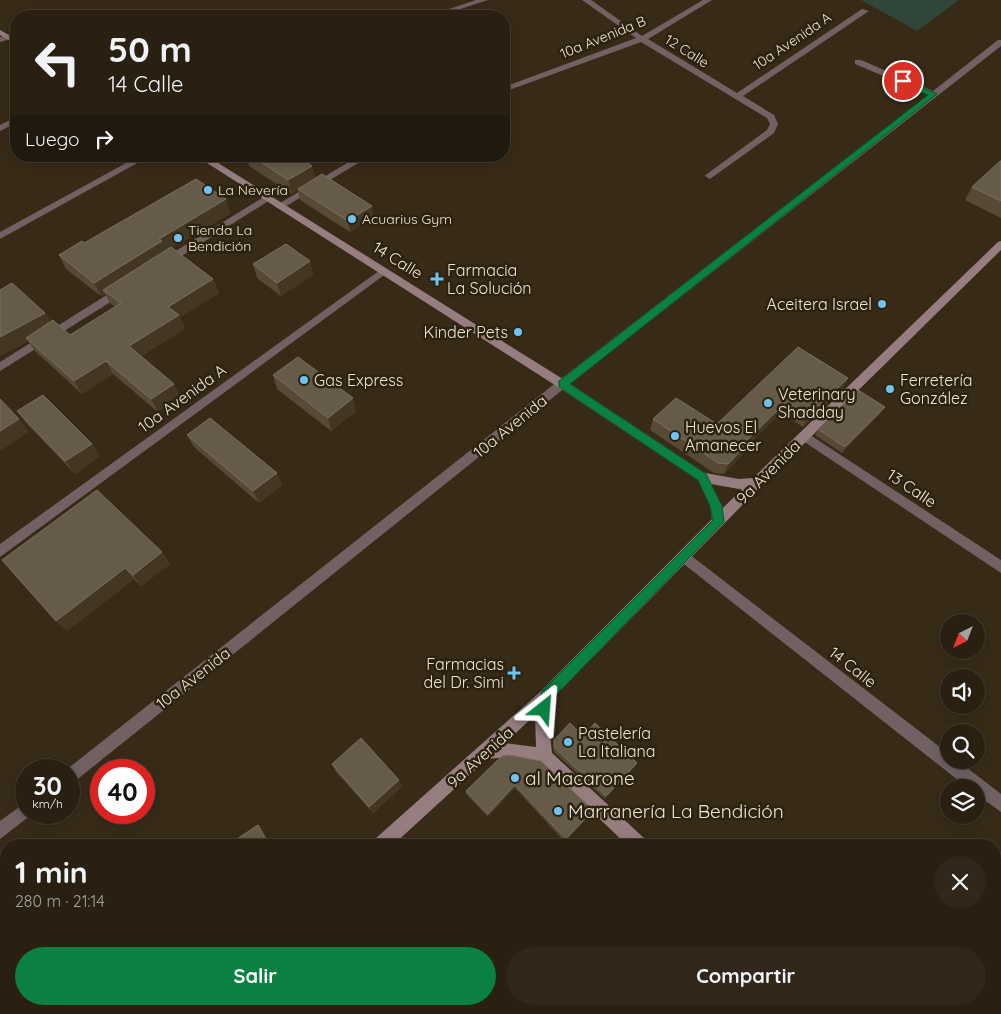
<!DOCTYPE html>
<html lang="es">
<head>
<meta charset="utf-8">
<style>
	:root { --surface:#292012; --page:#31281b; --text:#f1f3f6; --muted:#a5a39f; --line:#453e32; --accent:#0b8043 }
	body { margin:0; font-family:Quicksand,sans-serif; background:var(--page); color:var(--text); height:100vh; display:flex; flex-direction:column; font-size:19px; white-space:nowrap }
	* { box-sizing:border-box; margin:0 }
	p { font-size:16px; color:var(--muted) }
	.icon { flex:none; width:28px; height:28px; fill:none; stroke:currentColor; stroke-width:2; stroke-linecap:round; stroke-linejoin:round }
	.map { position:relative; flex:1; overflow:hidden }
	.sheet { position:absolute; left:0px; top:839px; width:1001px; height:176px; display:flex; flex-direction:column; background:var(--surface); border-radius:20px 20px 0 0; box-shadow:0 2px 12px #0003,0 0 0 1px var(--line) }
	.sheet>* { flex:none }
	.top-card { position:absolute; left:10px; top:10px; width:500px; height:152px; border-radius:20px; box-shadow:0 2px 12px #0003,0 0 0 1px var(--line); background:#292012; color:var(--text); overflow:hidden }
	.needle { width:32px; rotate:222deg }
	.tools { position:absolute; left:940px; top:614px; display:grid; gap:10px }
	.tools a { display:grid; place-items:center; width:45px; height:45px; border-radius:50%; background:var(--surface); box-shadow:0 2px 12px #0003,0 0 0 1px var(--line); font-size:25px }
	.speed { position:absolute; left:15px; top:759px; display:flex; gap:10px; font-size:25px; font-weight:700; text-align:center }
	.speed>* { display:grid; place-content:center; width:65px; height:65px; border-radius:50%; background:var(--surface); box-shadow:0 2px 12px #0003,0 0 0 1px var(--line); line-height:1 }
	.speed small { font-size:12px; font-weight:400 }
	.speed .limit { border:8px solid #d22; background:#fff; color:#111 }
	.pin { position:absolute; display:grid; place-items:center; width:42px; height:42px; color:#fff; margin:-21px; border:2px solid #fff; border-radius:50%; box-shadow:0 1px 5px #0007 }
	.me { position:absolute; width:55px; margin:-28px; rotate:28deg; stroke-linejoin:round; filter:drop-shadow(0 0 4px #0008) }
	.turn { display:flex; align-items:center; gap:18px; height:105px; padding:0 15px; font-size:22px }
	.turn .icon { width:65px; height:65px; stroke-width:2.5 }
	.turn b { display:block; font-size:35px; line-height:42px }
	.then { display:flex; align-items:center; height:48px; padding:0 15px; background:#0003; gap:10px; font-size:19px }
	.round { display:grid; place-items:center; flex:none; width:52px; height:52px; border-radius:26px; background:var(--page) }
	.overview { display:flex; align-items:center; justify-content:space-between; height:85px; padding:0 15px }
	h1 { font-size:30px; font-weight:800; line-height:38px }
	.cta { display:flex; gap:10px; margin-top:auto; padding:10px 15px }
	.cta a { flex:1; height:58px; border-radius:30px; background:var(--accent); color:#fff; font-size:20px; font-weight:800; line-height:58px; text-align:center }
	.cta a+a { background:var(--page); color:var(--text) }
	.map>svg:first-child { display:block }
	.green { fill:#2f4638 }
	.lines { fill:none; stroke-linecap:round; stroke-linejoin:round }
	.lane { fill:#716162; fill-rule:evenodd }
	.street { fill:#716162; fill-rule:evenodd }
	.secondary { fill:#967e80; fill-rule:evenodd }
	.wall { fill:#564a37 }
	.shaded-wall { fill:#433723 }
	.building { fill:#665b48; stroke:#7b705f }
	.route { fill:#0b8043; stroke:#07532c }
	.poi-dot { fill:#6fc2f4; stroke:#2c220e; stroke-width:2 }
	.labels { text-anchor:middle; stroke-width:5; stroke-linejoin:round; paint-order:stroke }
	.far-street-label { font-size:14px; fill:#eae3d7; stroke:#2c220e }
	.far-poi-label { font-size:14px; fill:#eae3d7; stroke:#2c220e; text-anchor:start }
	.street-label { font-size:16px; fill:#eae3d7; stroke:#2c220e }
	.poi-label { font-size:16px; fill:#eae3d7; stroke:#2c220e; text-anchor:start }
	.near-poi-label { font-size:19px; fill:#eae3d7; stroke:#2c220e; text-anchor:start }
</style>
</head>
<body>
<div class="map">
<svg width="1001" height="1014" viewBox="0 0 1001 1014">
	<rect width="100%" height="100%" fill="#372b18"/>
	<path class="green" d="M861 0H959L917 31Z"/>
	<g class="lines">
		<path class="lane" d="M359 156H370L283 208H277L275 206Z"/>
		<path class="street" d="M476 0H488L439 16H428Z
			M582 0H591L642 36 703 0H712L648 39 737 93 862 9 869 11 743 96 774 115 778 124 774 133 710 179 705 176 707 174 767 130 770 124 767 118 641 42 504 92V87L636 38Z
			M8 35H11V39L0 42V37Z
			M998 40H1001V46L566 387 74 782 69 784V770H66L558 381 928 95 855 64V60H861L933 91Z
			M16 117V123L0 131V125Z
			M139 156H150L0 239V232Z
			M267 195 272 198 270 200 169 264H161V260Z
			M383 268 387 269V273L0 557V544Z
			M121 286 125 287V293L0 371V362Z
			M804 431 1001 560V573L800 439 798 436 800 433Z
			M685 551 949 754V760H957L1001 794V812L976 794V788H968L680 561 679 557 680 553Z
			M26 802V812H33L31 815 0 839V821Z
			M143 1009H161L162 1014H144Z
			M581 1009H602L600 1014H579Z"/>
		<path class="secondary" d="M0 30 16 39V44L0 35Z
			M196 156H207L566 381 705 473 739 479 753 478 998 242 1001 241V250L760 487 552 699 549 726 552 753 645 839 647 845H627L541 763 509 757 487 759 393 845H373L375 839 541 691 712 519 710 506 698 480 558 387ZM711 484 739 489H742L723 508ZM535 715 536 747 505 743Z
			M26 1009H68L66 1014H24Z
			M805 1009H827L829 1014H807Z"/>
	</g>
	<path class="wall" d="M247 156H298L315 178 372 206 373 217 350 232 300 200 298 190 292 194 249 166Z
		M1001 161V218L965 200 972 187Z
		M231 213 172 248 213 279 219 293 180 317 185 329 141 356 174 384 180 397 158 412 113 374 82 394 35 351 28 341 0 356V290L45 313 51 322 70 335 115 307 110 303 105 294 101 296 66 269 59 255 84 243Z
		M310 261 313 275 281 296 257 278 253 264Z
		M273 375 356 411 331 431 277 389Z
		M848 378 843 389 803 427 781 413 745 448 743 454 724 474 714 473 650 430 653 419 717 424Z
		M17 411 100 456 75 474 27 424Z
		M881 413 842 453 815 435 818 429Z
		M187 435 277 473 282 485 259 503 194 447Z
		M162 552 170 564 141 586 134 579 67 631 56 621 2 560Z
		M583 736 637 763 635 766 605 799 554 752 553 744 554 740Z
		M502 756 593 810 591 814 565 842 515 788 488 817 466 794V791Z
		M332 764 402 787 373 813 336 772Z
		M666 1009H796L802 1014H670Z"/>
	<path class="shaded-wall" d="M312 166 316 180 298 189V190L292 194 288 180Z
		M226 199 231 213 103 290 105 294 101 296 94 283 159 239Z
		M372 206 373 217 350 232 348 221Z
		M310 261 313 275 281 296 277 283Z
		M213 279 219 293 180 317 185 329 136 359 129 346 168 307Z
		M45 313 53 326 26 338 28 341 0 356V337Z
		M106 361 113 374 82 394 74 381Z
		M848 378 843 389 803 427 808 417Z
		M174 384 180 397 158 412 151 399Z
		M353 398 356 411 331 431 328 418Z
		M786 402 781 413 745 448 743 454 724 474 728 464 745 442Z
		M885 407 881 413 842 453 845 447Z
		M19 419 29 432 0 451V431Z
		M92 444 100 456 75 474 65 461Z
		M277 473 282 485 259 503 253 491Z
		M162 552 170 564 141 586 133 575Z
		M125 568 134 579 67 631 56 621Z
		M637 763 635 766 605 799 606 796Z
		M399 780 402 787 373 813 369 807Z
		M515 785V788L488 817V814Z
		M593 810 591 814 565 842 566 839Z
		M258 825 262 828 271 845H269Z
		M202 1009H206L207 1014H203Z"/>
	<path class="building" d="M252 156H298L312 166 288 180Z
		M1000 161H1001V201L972 187Z
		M322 174 372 206 348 221 298 189Z
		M196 179 226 199 159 239 162 241 94 283 59 255 82 241 84 243Z
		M286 244 310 261 277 283 253 264Z
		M171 247 213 279 168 307 179 315 129 346 174 384 151 399 106 361 74 381 26 338 53 320 70 335 121 303 103 290Z
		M12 283 45 313 0 337V290Z
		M798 347 848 378 808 417 786 402 745 442 747 444 728 464 718 463 653 419 676 398 717 424Z
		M298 357 353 398 328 418 273 375Z
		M858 390 885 407 845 447 818 429Z
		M43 395 92 444 65 461 17 411Z
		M0 399 19 419 0 431Z
		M210 418 277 473 253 491 187 435Z
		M97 490 162 552 133 575 125 568 56 621 2 560Z
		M570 723 583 736 595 723 637 763 606 796 555 748 554 740Z
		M361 738 399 780 369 807 332 764Z
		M509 755 541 761 593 810 566 839 515 785 488 814 466 791 502 756Z
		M258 825 269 845H228Z
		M168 1009H202L203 1014H166L165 1010Z
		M673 1009H796L802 1014H678Z"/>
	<path class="route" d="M903 79 937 94 570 384 706 474 722 506 724 522 552 699 548 713 544 715 539 713 537 709 542 691 713 520 710 506 698 480 559 387V381L928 95 900 83 899 81Z"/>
	<g class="poi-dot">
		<circle cx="208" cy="190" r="5"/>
		<circle cx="352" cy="219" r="5"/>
		<circle cx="178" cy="238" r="5"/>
		<path d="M434.5 271.5h5v5h5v5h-5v5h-5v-5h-5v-5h5z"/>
		<circle cx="882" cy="304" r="5"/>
		<circle cx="518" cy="332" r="5"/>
		<circle cx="304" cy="380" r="5"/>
		<circle cx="890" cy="389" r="5"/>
		<circle cx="768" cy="403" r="5"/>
		<circle cx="675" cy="436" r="5"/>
		<path d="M511.5 665.5h5v5h5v5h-5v5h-5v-5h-5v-5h5z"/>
		<circle cx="568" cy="742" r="5"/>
		<circle cx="515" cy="778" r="5"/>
		<circle cx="558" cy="811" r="5"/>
	</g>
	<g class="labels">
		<g class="far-street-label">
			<text transform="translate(603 37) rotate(-22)" y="5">10a Avenida B</text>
			<text transform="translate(792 41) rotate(-34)" y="5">10a Avenida A</text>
			<text transform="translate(687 51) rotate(32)" y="5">12 Calle</text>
		</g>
		<g class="far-poi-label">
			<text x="218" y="195">La Nevería</text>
			<text x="362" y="224">Acuarius Gym</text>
			<text x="188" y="235">Tienda La<tspan x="188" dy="16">Bendición</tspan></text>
		</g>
		<g class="street-label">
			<text transform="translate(398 260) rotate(32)" y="6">14 Calle</text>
			<text transform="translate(182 398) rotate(-36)" y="6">10a Avenida A</text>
			<text transform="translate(510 426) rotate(-39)" y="6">10a Avenida</text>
			<text transform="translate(768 472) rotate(-45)" y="6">9a Avenida</text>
			<text transform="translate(912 488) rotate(34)" y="6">13 Calle</text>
			<text transform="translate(853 667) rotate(38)" y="6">14 Calle</text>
			<text transform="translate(193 678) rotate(-38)" y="6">10a Avenida</text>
			<text transform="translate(480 757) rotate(-42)" y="6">9a Avenida</text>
		</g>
		<g class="poi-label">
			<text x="447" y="276">Farmacia<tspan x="447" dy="18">La Solución</tspan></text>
			<text x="872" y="310" text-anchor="end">Aceitera Israel</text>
			<text x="508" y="338" text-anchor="end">Kinder Pets</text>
			<text x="314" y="386">Gas Express</text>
			<text x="900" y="386">Ferretería<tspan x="900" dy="18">González</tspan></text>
			<text x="778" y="400">Veterinary<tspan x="778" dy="18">Shadday</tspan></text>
			<text x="685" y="433">Huevos El<tspan x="685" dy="18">Amanecer</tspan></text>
			<text x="504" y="670" text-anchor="end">Farmacias<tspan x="504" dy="18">del Dr. Simi</tspan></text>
			<text x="578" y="739">Pastelería<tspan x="578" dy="18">La Italiana</tspan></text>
		</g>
		<g class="near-poi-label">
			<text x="525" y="785">al Macarone</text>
			<text x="568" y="818">Marranería La Bendición</text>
		</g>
	</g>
</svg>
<div class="tools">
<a><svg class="needle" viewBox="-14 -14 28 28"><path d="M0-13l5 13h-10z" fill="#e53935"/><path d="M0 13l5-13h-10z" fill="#a5a39f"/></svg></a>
<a><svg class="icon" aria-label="sound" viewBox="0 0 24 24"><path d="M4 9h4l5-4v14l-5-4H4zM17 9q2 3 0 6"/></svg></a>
<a><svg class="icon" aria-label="search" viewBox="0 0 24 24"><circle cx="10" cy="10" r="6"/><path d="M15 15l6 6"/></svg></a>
<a><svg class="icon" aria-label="layers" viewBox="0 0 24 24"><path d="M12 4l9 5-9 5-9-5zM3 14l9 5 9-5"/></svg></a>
</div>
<div class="speed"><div>30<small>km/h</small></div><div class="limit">40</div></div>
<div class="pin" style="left:903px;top:81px;background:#d93025"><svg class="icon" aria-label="arrive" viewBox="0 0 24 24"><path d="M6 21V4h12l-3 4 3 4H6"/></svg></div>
<svg class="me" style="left:544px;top:709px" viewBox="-20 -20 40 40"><path d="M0-17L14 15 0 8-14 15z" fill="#0b8043" stroke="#fff" stroke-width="4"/></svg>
<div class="top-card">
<div class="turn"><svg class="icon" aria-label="left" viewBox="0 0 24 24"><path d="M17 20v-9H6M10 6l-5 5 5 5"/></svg><div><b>50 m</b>14 Calle</div></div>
<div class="then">Luego<svg class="icon" aria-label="right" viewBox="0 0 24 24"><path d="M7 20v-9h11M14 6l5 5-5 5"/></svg></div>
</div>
<section class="sheet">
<div class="overview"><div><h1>1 min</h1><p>280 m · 21:14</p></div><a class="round"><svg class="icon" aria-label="close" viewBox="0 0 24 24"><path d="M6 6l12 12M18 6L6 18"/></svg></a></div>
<div class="cta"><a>Salir</a><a>Compartir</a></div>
</section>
</div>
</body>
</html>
